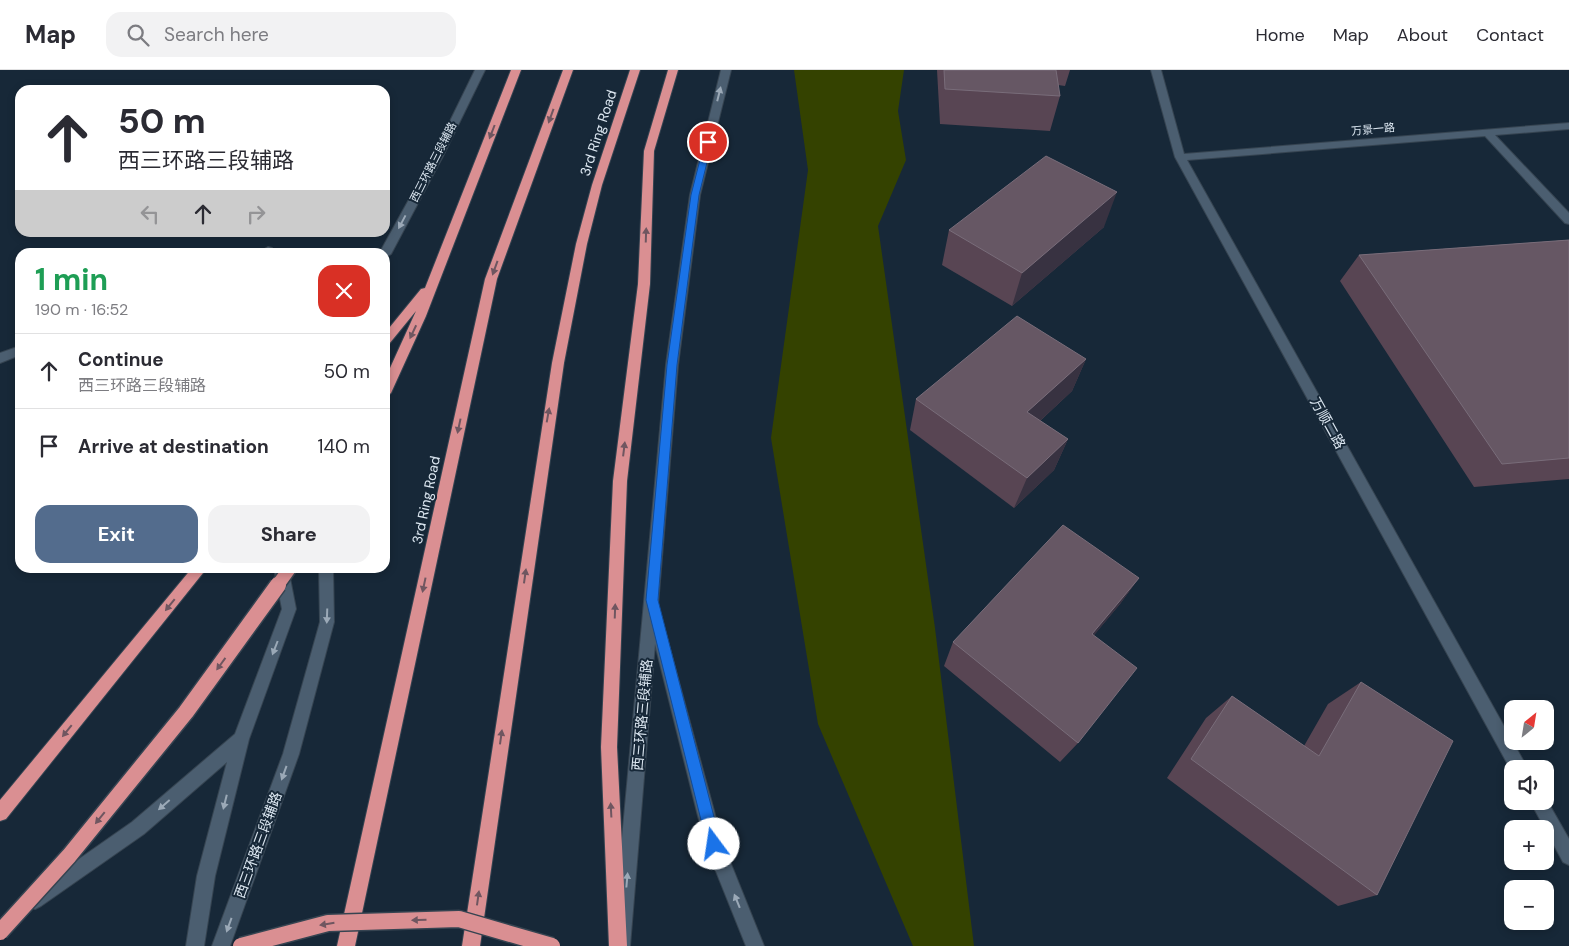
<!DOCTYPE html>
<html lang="en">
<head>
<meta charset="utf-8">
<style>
	:root { --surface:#fff; --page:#f2f2f3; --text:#2b2b33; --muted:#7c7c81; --line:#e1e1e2; --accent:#536c8d }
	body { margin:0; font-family:"DM Sans","Noto Sans SC",sans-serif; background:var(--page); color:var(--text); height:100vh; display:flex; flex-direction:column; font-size:19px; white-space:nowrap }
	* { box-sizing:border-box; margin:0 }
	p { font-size:16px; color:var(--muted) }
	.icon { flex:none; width:28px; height:28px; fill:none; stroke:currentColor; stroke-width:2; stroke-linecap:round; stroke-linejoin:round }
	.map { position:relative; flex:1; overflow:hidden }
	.sheet { position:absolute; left:15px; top:178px; width:375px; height:325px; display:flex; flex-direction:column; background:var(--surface); border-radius:15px; box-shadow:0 2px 8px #0003 }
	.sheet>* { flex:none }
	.banner { position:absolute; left:15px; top:15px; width:375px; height:152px; border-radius:15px; box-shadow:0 2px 8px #0003; background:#fff; color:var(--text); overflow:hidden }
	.needle { width:32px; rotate:30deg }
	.buttons { position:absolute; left:1504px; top:630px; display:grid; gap:10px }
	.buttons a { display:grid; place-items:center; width:50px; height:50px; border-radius:10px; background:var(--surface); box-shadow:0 2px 8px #0003; font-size:25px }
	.pin { position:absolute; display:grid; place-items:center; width:42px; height:42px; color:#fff; margin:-21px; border:2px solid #fff; border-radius:50%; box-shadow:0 1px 5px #0007 }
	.me { position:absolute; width:55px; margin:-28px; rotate:346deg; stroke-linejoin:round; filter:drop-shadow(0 0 4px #0008) }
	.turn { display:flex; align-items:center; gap:18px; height:105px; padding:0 20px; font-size:22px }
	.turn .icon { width:65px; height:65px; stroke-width:2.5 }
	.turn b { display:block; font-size:35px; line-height:42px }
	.lanes { display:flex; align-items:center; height:48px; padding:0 20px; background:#0003; justify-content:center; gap:25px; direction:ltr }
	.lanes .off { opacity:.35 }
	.round { display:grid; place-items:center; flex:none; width:52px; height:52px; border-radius:15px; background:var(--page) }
	.headline { display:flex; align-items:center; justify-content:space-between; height:85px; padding:0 20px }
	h1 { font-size:30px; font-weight:700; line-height:38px; color:#1e9e55 }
	.action { display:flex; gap:10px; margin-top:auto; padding:10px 20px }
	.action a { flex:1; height:58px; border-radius:15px; background:var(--accent); color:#fff; font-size:20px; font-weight:700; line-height:58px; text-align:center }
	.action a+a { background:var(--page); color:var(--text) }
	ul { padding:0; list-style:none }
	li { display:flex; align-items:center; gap:15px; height:75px; padding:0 20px; border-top:1px solid var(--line) }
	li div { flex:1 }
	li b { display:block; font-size:19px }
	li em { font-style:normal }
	header { display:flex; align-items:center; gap:30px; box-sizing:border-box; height:70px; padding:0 25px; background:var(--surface); border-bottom:1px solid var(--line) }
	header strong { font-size:24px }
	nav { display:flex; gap:28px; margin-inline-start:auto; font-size:18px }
	.search { width:350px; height:45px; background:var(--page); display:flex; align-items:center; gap:12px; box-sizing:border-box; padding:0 18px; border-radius:15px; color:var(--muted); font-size:19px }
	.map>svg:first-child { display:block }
	.green { fill:#344200 }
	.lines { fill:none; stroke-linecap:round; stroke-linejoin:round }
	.minor-casing { stroke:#364451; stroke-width:2 }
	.secondary-casing { stroke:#364451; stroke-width:2 }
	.trunk-casing { stroke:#364451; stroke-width:2 }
	.minor { fill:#4b5e70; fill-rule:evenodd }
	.secondary { fill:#4b5e70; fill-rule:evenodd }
	.trunk { fill:#da8f92; fill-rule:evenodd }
	.trunk-bridge-far1-casing { stroke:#364451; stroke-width:16; stroke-linecap:butt }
	.trunk-bridge-casing { stroke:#364451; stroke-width:19; stroke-linecap:butt }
	.trunk-bridge-far1 { stroke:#da8f92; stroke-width:13 }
	.trunk-bridge { stroke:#da8f92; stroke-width:16 }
	.wall { fill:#584553 }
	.shaded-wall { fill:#383241 }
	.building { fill:#665764; stroke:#796d7a }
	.oneway { fill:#9ba9b7 }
	.oneway2 { fill:#6f5660 }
	.route { fill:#1a73e8; stroke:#114b97 }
	.labels { text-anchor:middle; stroke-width:4; stroke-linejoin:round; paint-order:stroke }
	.far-street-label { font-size:11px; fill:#dce7f1; stroke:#172838 }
	.street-label { font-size:14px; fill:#dce7f1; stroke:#172838 }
</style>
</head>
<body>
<header>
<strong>Map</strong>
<div class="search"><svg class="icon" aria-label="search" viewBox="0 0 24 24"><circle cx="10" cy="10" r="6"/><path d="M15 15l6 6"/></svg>Search here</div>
<nav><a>Home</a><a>Map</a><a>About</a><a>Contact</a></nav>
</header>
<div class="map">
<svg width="1569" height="876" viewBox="0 0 1569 876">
	<rect width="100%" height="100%" fill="#172838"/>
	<path class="green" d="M794 0H904L898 41 906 90 878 156 935 558 974 876H913L818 654 771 368 808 100Z"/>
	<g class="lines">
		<g class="minor-casing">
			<path id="minor" d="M1151 0H1161L1184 84 1569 53V59L1495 65 1569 143V154L1565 153 1485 66 1187 90 1528 699H1512V702L1175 87Z
				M268 177 272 178 273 182H259Z
				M20 276V285L0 293V283Z
				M1545 727 1569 769V795L1563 792 1530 731H1545Z"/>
		</g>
		<g class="secondary-casing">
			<path id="secondary" d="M475 0H485L443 86 391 184 385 188V182H380L433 86Z
				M721 0H731L700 125 678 295 658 535 723 774 764 876H746L705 774 655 574 630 876H612L666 295 690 125Z
				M274 498H288L296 539 249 669 215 806 204 876H186L197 806 227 692 144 764 41 836 35 839 29 836 26 830 29 824 132 752 235 664 282 539Z
				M319 498H333L334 552 299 684 230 876H212L283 684 320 552Z"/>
		</g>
		<g class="trunk-casing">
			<path id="trunk" d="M511 0H521L426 246 391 323 385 328V309L416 241 389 274 385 275V263L421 219 425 218Z
				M563 0H573L497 209 355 876H337L485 209Z
				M630 0H640L602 115 587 174 564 293 480 876H462L552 293 576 174 592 115Z
				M668 0H678L654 81 650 214 627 411 617 677 627 876H609L601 677 613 411 638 214 644 81Z
				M192 498H207L6 749 0 751V730Z"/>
		</g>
		<use href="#minor" class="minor"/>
		<use href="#secondary" class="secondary"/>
		<use href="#trunk" class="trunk"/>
		<g class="trunk-bridge-far1-casing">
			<path id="trunk-bridge-far1" d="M277 516 290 498"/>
		</g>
		<g class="trunk-bridge-casing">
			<path id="trunk-bridge" d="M0 862 69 786 186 642 278 515
				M241 876 328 853 459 849 552 876"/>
		</g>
		<use href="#trunk-bridge-far1" class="trunk-bridge-far1"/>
		<use href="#trunk-bridge" class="trunk-bridge"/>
	</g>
	<path class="wall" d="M937 0H1070L1065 16 1058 15 1060 26 1050 61 940 54Z
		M1104 157 1012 236 942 195 949 160Z
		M1569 170V409L1474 417 1340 211 1359 185Z
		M1086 289 1072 321 1040 351 1068 369 1054 400 1014 438 910 360 916 329Z
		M1139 508 1120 534 1094 565 1078 673 1060 692 944 596 953 572Z
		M1361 612 1377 825 1338 836 1167 708 1206 648 1232 626 1304 676 1328 634Z"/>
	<path class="shaded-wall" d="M1117 122 1104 157 1012 236 1022 203Z
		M1086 289 1072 321 1016 373 1027 342Z
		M1068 369 1054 400 1014 438 1027 408Z
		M1139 508 1120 534 1075 588 1092 564Z"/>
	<path class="building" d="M944 0H1056L1060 26 945 19Z
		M1046 86 1117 122 1022 203 949 160Z
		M1569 170V388L1502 394 1359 185Z
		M1017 246 1086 289 1027 342 1068 369 1027 408 916 329Z
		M1063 455 1139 508 1092 564 1137 598 1078 673 953 572Z
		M1361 612 1453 671 1377 825 1191 689 1232 626 1319 686Z"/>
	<defs><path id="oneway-solid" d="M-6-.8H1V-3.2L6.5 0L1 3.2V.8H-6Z" transform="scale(1.25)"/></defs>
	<g class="oneway">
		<use href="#oneway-solid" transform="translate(719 24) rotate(-76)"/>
		<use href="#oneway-solid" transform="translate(402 152) rotate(118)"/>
		<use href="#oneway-solid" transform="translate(327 546) rotate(92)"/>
		<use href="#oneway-solid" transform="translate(275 578) rotate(111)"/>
		<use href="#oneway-solid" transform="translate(284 703) rotate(110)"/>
		<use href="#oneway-solid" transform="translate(225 732) rotate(104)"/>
		<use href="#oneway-solid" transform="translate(164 735) rotate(139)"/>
		<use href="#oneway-solid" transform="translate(627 810) rotate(-85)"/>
		<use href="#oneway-solid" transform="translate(737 831) rotate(-112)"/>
		<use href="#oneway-solid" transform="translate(229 855) rotate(110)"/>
	</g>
	<g class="oneway2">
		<use href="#oneway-solid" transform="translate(551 46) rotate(110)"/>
		<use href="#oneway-solid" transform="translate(492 62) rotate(111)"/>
		<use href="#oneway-solid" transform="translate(646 165) rotate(-88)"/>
		<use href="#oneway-solid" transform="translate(495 198) rotate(110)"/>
		<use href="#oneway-solid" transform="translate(413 262) rotate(115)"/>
		<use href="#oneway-solid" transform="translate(548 345) rotate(-80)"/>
		<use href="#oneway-solid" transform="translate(459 356) rotate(102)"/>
		<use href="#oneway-solid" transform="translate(624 379) rotate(-83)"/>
		<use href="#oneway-solid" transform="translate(525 506) rotate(-82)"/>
		<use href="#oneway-solid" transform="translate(424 515) rotate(102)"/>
		<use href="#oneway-solid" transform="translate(170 535) rotate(129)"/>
		<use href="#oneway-solid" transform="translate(615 541) rotate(-88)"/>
		<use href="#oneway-solid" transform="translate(221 594) rotate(126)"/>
		<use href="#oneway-solid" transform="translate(67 661) rotate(129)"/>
		<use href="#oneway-solid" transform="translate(501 667) rotate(-82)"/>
		<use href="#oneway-solid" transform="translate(611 740) rotate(-93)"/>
		<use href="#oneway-solid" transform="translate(100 748) rotate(129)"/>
		<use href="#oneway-solid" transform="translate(478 828) rotate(-82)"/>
		<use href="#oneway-solid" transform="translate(419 850) rotate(178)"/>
		<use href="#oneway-solid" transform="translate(327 854) rotate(171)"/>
	</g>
	<path class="route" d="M705 70 712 72 699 125 677 295 658 530 721 774 719 779 714 781 709 779 707 774 646 530 667 295 691 125Z"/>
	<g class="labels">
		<g class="far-street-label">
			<text transform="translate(1373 59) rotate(-5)" y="4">万景一路</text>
			<text transform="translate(433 92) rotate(-63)" y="4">西三环路三段辅路</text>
		</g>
		<g class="street-label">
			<text transform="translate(598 63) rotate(-72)" y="5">3rd Ring Road</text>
			<text transform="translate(1328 353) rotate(61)" y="5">万顺二路</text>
			<text transform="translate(426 430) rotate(-78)" y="5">3rd Ring Road</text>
			<text transform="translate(642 645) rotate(-85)" y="5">西三环路三段辅路</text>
			<text transform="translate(258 775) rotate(-70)" y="5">西三环路三段辅路</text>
		</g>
	</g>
</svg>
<div class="buttons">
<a><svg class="needle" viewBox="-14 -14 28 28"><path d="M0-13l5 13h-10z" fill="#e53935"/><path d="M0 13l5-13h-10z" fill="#7c7c81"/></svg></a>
<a><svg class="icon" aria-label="sound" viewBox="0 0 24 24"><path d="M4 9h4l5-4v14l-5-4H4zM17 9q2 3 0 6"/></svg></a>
<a>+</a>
<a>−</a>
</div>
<div class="pin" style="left:708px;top:72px;background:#d93025"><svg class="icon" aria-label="arrive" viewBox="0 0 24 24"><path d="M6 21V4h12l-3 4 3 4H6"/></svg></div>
<svg class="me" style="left:714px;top:774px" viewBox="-20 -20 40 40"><circle r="19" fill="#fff"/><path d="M0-13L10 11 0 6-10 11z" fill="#1a73e8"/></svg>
<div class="banner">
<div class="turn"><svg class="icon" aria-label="ahead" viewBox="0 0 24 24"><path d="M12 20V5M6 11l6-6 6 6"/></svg><div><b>50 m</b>西三环路三段辅路</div></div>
<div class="lanes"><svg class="icon off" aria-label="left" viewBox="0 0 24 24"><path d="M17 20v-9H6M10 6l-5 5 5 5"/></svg><svg class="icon" aria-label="ahead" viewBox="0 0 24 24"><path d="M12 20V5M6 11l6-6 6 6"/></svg><svg class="icon off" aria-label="right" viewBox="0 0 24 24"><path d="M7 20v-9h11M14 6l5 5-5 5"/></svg></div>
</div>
<section class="sheet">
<div class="headline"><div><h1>1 min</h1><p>190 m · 16:52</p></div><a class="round" style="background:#d93025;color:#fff"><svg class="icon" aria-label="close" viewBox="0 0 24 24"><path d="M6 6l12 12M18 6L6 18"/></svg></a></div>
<ul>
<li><svg class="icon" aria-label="ahead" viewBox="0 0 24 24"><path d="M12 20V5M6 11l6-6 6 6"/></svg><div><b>Continue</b><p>西三环路三段辅路</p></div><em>50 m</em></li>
<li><svg class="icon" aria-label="arrive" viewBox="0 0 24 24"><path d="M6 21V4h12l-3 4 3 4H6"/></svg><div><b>Arrive at destination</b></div><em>140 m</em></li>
</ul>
<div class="action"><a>Exit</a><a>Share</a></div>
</section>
</div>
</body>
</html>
